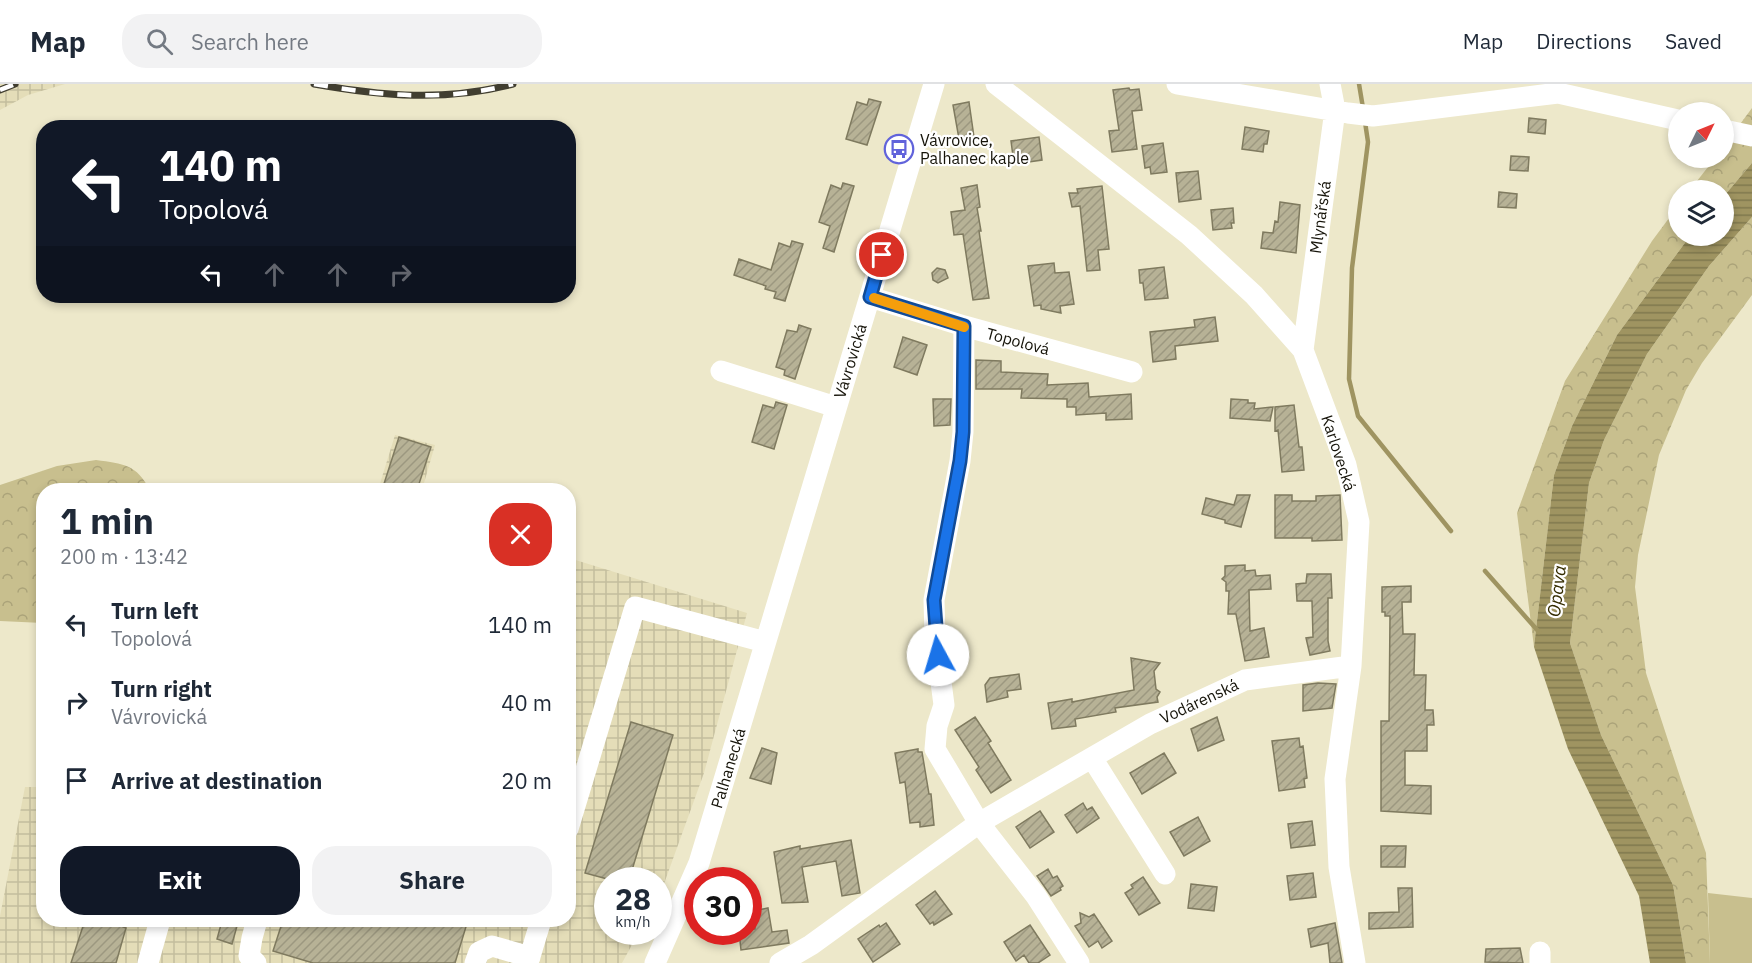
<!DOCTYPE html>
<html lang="en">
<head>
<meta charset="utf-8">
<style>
	:root { --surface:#fff; --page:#f2f2f3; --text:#1f2937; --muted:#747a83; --line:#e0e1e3; --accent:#111827 }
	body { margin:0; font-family:"IBM Plex Sans",sans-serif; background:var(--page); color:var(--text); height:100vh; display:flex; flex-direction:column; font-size:22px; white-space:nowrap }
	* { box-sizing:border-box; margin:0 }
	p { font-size:20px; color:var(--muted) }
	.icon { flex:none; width:33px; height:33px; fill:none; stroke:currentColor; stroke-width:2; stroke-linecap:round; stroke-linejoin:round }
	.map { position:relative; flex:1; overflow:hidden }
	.drawer { position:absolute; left:36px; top:399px; width:540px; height:444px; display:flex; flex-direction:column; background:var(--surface); border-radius:24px; box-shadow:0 3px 9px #0003 }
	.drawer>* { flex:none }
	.banner { position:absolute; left:36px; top:36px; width:540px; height:183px; border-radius:24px; box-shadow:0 3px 9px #0003; background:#111827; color:#fff; overflow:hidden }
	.needle { width:39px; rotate:47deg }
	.buttons { position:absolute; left:1668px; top:18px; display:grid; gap:12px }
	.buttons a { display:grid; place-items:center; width:66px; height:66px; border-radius:50%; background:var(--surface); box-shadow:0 3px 9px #0003; font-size:30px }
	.speed { position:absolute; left:594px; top:783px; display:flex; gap:12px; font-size:30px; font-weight:700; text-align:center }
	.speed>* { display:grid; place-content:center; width:78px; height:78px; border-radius:50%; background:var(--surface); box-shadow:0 3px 9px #0003; line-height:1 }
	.speed small { font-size:15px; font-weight:400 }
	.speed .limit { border:9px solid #d22; background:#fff; color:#111 }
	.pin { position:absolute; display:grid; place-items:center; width:51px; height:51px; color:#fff; margin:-26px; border:3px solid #fff; border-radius:50%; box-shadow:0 2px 6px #0007 }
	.me { position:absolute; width:66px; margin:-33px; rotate:354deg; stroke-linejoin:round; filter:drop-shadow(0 0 4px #0008) }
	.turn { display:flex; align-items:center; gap:21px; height:126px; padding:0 24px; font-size:27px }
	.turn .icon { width:78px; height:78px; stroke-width:2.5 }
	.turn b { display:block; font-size:42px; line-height:51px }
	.lanes { display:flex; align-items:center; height:57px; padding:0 24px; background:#0003; justify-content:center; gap:30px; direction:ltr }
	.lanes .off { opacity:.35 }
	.round { display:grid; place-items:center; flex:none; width:63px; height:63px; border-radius:24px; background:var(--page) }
	.summary { display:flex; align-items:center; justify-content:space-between; height:102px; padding:0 24px }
	h1 { font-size:36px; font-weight:700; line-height:45px }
	.primary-button { display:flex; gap:12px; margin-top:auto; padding:12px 24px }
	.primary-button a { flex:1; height:69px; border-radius:24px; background:var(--accent); color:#fff; font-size:24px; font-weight:700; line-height:69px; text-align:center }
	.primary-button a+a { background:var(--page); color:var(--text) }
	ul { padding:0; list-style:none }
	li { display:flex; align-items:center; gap:18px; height:78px; padding:0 24px }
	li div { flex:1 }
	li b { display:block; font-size:22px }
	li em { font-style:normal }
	header { display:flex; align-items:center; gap:36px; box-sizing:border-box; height:84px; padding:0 30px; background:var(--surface); border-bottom:2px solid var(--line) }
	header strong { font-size:28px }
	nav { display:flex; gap:33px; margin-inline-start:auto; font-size:21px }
	.search { width:420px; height:54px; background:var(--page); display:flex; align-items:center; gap:15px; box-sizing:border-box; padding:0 21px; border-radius:24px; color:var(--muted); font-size:22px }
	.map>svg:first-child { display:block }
	.industrial { fill:url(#industrial-grid) }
	.green { fill:#c8bf8e }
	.forest { fill:url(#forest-crowns) }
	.water { fill:url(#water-rules) }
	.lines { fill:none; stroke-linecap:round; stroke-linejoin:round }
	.stream { stroke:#9f9461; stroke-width:4.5 }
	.building { fill:url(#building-hatch); stroke:#7f7a5f; stroke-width:1.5 }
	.minor { stroke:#fff; stroke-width:21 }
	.rail-casing { stroke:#413e30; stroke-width:7 }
	.rail { stroke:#fff; stroke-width:4.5; stroke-dasharray:14; stroke-linecap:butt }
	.route-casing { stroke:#114b97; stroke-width:15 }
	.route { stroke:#1a73e8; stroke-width:10 }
	.slow { stroke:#f59e0b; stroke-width:10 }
	.labels { text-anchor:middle; stroke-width:4.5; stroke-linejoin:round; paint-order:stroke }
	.poi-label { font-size:16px; fill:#151309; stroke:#fff; text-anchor:start }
	.street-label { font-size:16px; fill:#151309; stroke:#fff }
	.water-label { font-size:18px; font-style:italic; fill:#342c00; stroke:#fff }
</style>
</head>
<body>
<header>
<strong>Map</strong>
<div class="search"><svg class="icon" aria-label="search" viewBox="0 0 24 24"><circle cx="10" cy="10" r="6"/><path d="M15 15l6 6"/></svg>Search here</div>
<nav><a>Map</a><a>Directions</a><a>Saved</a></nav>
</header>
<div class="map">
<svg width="1752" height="879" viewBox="0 0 1752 879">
	<defs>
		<pattern id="industrial-grid" width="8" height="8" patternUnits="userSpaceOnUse" patternTransform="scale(1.5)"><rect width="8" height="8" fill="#e4ddb8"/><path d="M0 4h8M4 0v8" fill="none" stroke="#c3bd9d"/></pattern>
		<pattern id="forest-crowns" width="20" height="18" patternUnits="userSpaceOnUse" patternTransform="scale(1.5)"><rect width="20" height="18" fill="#c8bf8e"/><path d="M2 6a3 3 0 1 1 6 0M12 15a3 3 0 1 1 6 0" fill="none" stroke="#aba379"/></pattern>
		<pattern id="water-rules" width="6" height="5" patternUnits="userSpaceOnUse" patternTransform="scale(1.5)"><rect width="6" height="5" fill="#9f9461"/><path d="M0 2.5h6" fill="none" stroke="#80784e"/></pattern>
		<pattern id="building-hatch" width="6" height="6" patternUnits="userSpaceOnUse" patternTransform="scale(1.5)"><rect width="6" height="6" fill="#b7b296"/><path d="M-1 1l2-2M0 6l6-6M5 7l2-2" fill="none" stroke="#9c9880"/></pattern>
	</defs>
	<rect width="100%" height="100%" fill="#ede8ca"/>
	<path class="industrial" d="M0 0H65L28 11 0 26Z
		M395 351 435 361 422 406H378Z
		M569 474 747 529 704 689 665 797 659 810 658 796H608V848H639L622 879H0V832L25 703H43L44 836H568Z"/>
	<path class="green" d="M1708 809 1752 814V879H1710Z"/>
	<path class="forest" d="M1752 24V79L1724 112V106H1690L1715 74H1724V62Z
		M1678 122V152H1690L1617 251 1572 342 1554 391 1534 563 1517 429 1565 297 1652 157Z
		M1752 133V211L1702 279 1686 306 1659 371 1638 471 1635 503 1646 589 1682 699 1706 769 1710 879H1686L1673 801 1601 651 1570 559 1589 399 1604 356 1647 270 1709 182Z
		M96 376C124 380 136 380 150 406H44L43 539 0 537V401L57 382Z"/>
	<path class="water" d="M1752 79V133L1709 182 1647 270 1604 356 1589 399 1570 559 1601 651 1673 801 1686 879H1650L1639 812 1568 665 1534 563 1554 391 1572 342 1617 251 1690 152H1724V112Z"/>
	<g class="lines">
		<path class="stream" d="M1359 0 1363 24
			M1365 38 1368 58 1352 184 1349 295 1358 332 1451 447
			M1485 487 1539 548"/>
	</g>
	<path class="building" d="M1129 4 1130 6 1139 5 1142 26 1132 27 1137 65 1112 68 1109 47 1119 46 1113 6Z
		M869 15 881 18 867 61 846 55 857 18 867 21Z
		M969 18 974 53 959 55 953 21Z
		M1529 34 1546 36 1545 50 1528 48Z
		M1245 43 1269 47 1267 60H1264L1263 68 1242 65Z
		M1039 53 1042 76 1014 80 1011 57Z
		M1163 59 1167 88 1151 90 1150 83 1145 84 1142 62Z
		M1511 72 1529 73 1528 87 1510 86Z
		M1198 87 1201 115 1179 118 1176 89Z
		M843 99 854 102 834 168 823 164 830 142 819 138 831 101 841 105Z
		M977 101 980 123 977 124 981 147H979L989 214 973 216 963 150 954 151 951 128 965 126 961 104Z
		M1102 102 1109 165 1098 166 1100 186 1087 187 1080 122 1072 123 1069 109H1078L1077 105Z
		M1499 108 1517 110 1516 124 1498 123Z
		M1280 118 1300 121 1296 169 1261 164 1263 148 1273 149 1275 137 1278 138Z
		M1233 124 1234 139H1231L1232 144 1213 146 1211 126Z
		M792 157 803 160 785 217 774 214 776 208 765 205 766 202 734 191 739 175 771 186 779 159 790 163Z
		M1054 179 1055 189 1069 188 1074 220 1060 222 1061 229 1041 225V221L1034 222 1028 182Z
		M1164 183 1168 214 1145 216 1143 199H1140L1139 186Z
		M937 184 945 186 948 194 938 199 933 196 932 189Z
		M1215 233 1218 257 1175 262 1176 275 1153 278 1150 248 1195 243 1194 236Z
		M799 241 811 245 795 295 784 291 785 286 776 283 787 246 797 248Z
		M903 253 927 261 917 291 894 283Z
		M976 276 1001 277V288L1048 290 1047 301 1088 299 1089 313 1131 310 1132 335 1106 336V329L1076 331V323H1067V315L1021 314 1022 305H976Z
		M933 315H951L950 341 934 342Z
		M1231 315 1248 316V319H1255L1254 325 1273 323 1270 337 1230 334Z
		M776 318 787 321 774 365 752 358 763 321 774 324Z
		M1294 321 1299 363H1302L1304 386 1282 388 1278 346 1275 347V323Z
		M399 353 431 363 417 406H382Z
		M1237 411H1250L1241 443 1225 439V436L1202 430 1206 414 1234 421Z
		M1275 411H1292V417H1316V412L1340 411 1342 456 1312 457V454H1275Z
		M1245 481V487L1255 486 1256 492 1270 491 1271 505 1249 506 1250 547 1264 544 1269 573 1245 577 1236 530H1228L1229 507H1226V498L1222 495 1225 492V482Z
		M1307 490H1331L1332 514H1328V557L1330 567 1310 571 1306 554 1313 553 1312 517H1297L1296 500 1306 499Z
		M1411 502V518H1402L1403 550H1415L1414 591H1426L1425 626H1433L1434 641H1427V667H1405V701L1431 702V730L1381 727V637H1389L1390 532H1385V528H1382V503Z
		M1131 574 1160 579 1154 587 1156 605 1160 608 1157 613 1158 618 1115 624 1116 628 1075 635 1076 642 1052 645 1048 619 1072 615V618L1134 606Z
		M1019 590 1021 605 1007 607 1008 613 987 618 985 601 990 594Z
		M1318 599 1336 600 1332 624 1303 627V601Z
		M975 633 991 657 988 659 1011 696 991 709 976 686 979 683 955 646Z
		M1217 633 1224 656 1198 667 1191 645Z
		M631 638 673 651 629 796H611L585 789Z
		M1299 654 1300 663 1303 662 1307 694 1304 695 1305 703 1279 707 1272 657Z
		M762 664 777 669 771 700 750 694Z
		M918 665V668H922L929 710H931L934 741 920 743V738L910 739 905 698 900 699 895 669Z
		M1164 669 1176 689 1142 710 1130 689Z
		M1083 719 1087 726 1092 723 1099 734 1077 749 1065 731Z
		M1040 727 1054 748 1030 764 1016 743Z
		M1198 733 1210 757 1184 772 1170 748Z
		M1312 737 1315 761 1291 764 1288 740Z
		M851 756 860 809 842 812 836 777 802 783 808 818 782 819 774 768 800 762V765Z
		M1381 762H1406L1405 783H1381Z
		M1048 785 1053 794 1057 792 1063 802 1060 804 1061 806 1051 812 1037 792Z
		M1313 789 1316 813 1290 816 1287 792Z
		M1143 793 1160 819 1139 831 1125 809 1133 804 1131 801Z
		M1191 800 1217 803 1214 827 1188 824Z
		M1398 804H1412L1413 843 1369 845V829L1399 828Z
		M935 807 952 830 934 841 933 838 930 840 916 821Z
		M768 824 772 848 787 846 789 859 741 866 739 848 755 845 753 827Z
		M1080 829 1089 833 1094 830 1112 857 1102 864 1098 857 1089 863 1075 842 1081 839Z
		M85 836H123L121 842 126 844 116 879H71Z
		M283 836H468L455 879H313L273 867Z
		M222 837 237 842 232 860 217 855Z
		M886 839 900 860 873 878 858 855 879 841 880 843Z
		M1335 839 1342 879H1330L1328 859 1311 863 1308 845Z
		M1030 841 1050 871 1038 879H1029L1024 871 1016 877 1004 858Z
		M1520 864 1523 879 1485 878 1486 865Z"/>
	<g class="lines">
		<path class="minor" d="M996 0 1189 151 1254 211 1303 266 1346 381 1359 438 1351 582 1335 695 1339 783 1355 879
			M1177 0 1348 29 1373 32 1558 9 1678 36
			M1724 46 1752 52
			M870 213 964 242 1132 288
			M964 242 963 348 960 377 934 516 935 552 944 621 937 642 935 665 979 739 1036 812 1079 879
			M1303 266 1335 26 1330 0
			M721 287 836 323
			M1092 674 1165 790
			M568 745 635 523 765 558
			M1540 868V879
			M148 879 160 836
			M256 879 249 872 252 854 257 836
			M475 879 479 868 492 862 530 873
			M528 879 541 836
			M655 879 699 779 934 0
			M780 879 811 861 979 739 1150 640 1245 596 1351 582"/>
		<g class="rail-casing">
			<path id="rail" d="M314 0C383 12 444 18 513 0
				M0 6 15 0"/>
		</g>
		<use href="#rail" class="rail"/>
	</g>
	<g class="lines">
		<g class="route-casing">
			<path id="route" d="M882 171 870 213 964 242 963 348 960 377 934 516 938 571"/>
		</g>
		<use href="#route" class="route"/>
		<path class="slow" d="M874 214 964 243"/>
	</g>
	<defs>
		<g id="bus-ring" transform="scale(1.5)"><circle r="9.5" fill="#fff" stroke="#6163db" stroke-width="1.5"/><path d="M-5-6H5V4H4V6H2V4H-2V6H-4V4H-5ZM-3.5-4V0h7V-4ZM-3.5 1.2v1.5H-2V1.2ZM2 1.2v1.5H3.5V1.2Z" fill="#6163db"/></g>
	</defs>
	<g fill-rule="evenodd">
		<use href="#bus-ring" x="899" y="65"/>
	</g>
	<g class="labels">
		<g class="poi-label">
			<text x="920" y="62">Vávrovice,<tspan x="920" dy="18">Palhanec kaple</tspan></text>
		</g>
		<g class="street-label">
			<text transform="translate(1320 133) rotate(-82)" y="6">Mlynářská</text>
			<text transform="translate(1018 257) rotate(15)" y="6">Topolová</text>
			<text transform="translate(850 277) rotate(-73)" y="6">Vávrovická</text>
			<text transform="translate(1339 369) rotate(72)" y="6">Karlovecká</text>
			<text transform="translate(1199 617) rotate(-25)" y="6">Vodárenská</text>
			<text transform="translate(728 684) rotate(-73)" y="6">Palhanecká</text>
		</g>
		<g class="water-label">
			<text transform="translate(1557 507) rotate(-83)" y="6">Opava</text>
		</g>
	</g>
</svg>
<div class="buttons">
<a><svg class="needle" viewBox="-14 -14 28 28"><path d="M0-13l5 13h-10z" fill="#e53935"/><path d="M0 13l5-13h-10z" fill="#747a83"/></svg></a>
<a><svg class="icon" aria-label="layers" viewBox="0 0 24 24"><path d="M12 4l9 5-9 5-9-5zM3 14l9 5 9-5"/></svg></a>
</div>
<div class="speed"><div>28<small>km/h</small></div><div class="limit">30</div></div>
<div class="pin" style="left:882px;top:171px;background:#d93025"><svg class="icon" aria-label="arrive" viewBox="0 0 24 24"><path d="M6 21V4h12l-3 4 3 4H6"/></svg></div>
<svg class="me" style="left:938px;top:571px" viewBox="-20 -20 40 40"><circle r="19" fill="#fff"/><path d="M0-13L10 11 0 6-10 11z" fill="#1a73e8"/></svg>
<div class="banner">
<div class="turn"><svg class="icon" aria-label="left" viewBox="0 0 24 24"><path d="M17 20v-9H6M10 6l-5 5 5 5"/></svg><div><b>140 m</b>Topolová</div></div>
<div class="lanes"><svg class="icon" aria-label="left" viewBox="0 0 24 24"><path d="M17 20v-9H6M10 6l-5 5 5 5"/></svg><svg class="icon off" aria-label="ahead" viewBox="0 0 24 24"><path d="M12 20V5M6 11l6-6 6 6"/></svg><svg class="icon off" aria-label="ahead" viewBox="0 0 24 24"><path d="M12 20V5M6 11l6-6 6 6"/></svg><svg class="icon off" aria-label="right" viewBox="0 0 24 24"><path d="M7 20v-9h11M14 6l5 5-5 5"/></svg></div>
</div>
<section class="drawer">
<div class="summary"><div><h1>1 min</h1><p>200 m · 13:42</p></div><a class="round" style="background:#d93025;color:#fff"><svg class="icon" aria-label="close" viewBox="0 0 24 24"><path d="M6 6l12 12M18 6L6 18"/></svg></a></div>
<ul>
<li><svg class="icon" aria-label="left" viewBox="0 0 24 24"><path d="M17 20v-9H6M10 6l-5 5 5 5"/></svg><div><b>Turn left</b><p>Topolová</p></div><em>140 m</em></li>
<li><svg class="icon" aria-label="right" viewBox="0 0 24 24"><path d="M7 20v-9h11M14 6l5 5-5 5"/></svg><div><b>Turn right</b><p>Vávrovická</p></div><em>40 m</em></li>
<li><svg class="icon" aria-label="arrive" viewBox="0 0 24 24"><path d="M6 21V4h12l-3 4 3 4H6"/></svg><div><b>Arrive at destination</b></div><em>20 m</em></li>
</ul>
<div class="primary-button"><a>Exit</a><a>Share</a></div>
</section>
</div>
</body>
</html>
